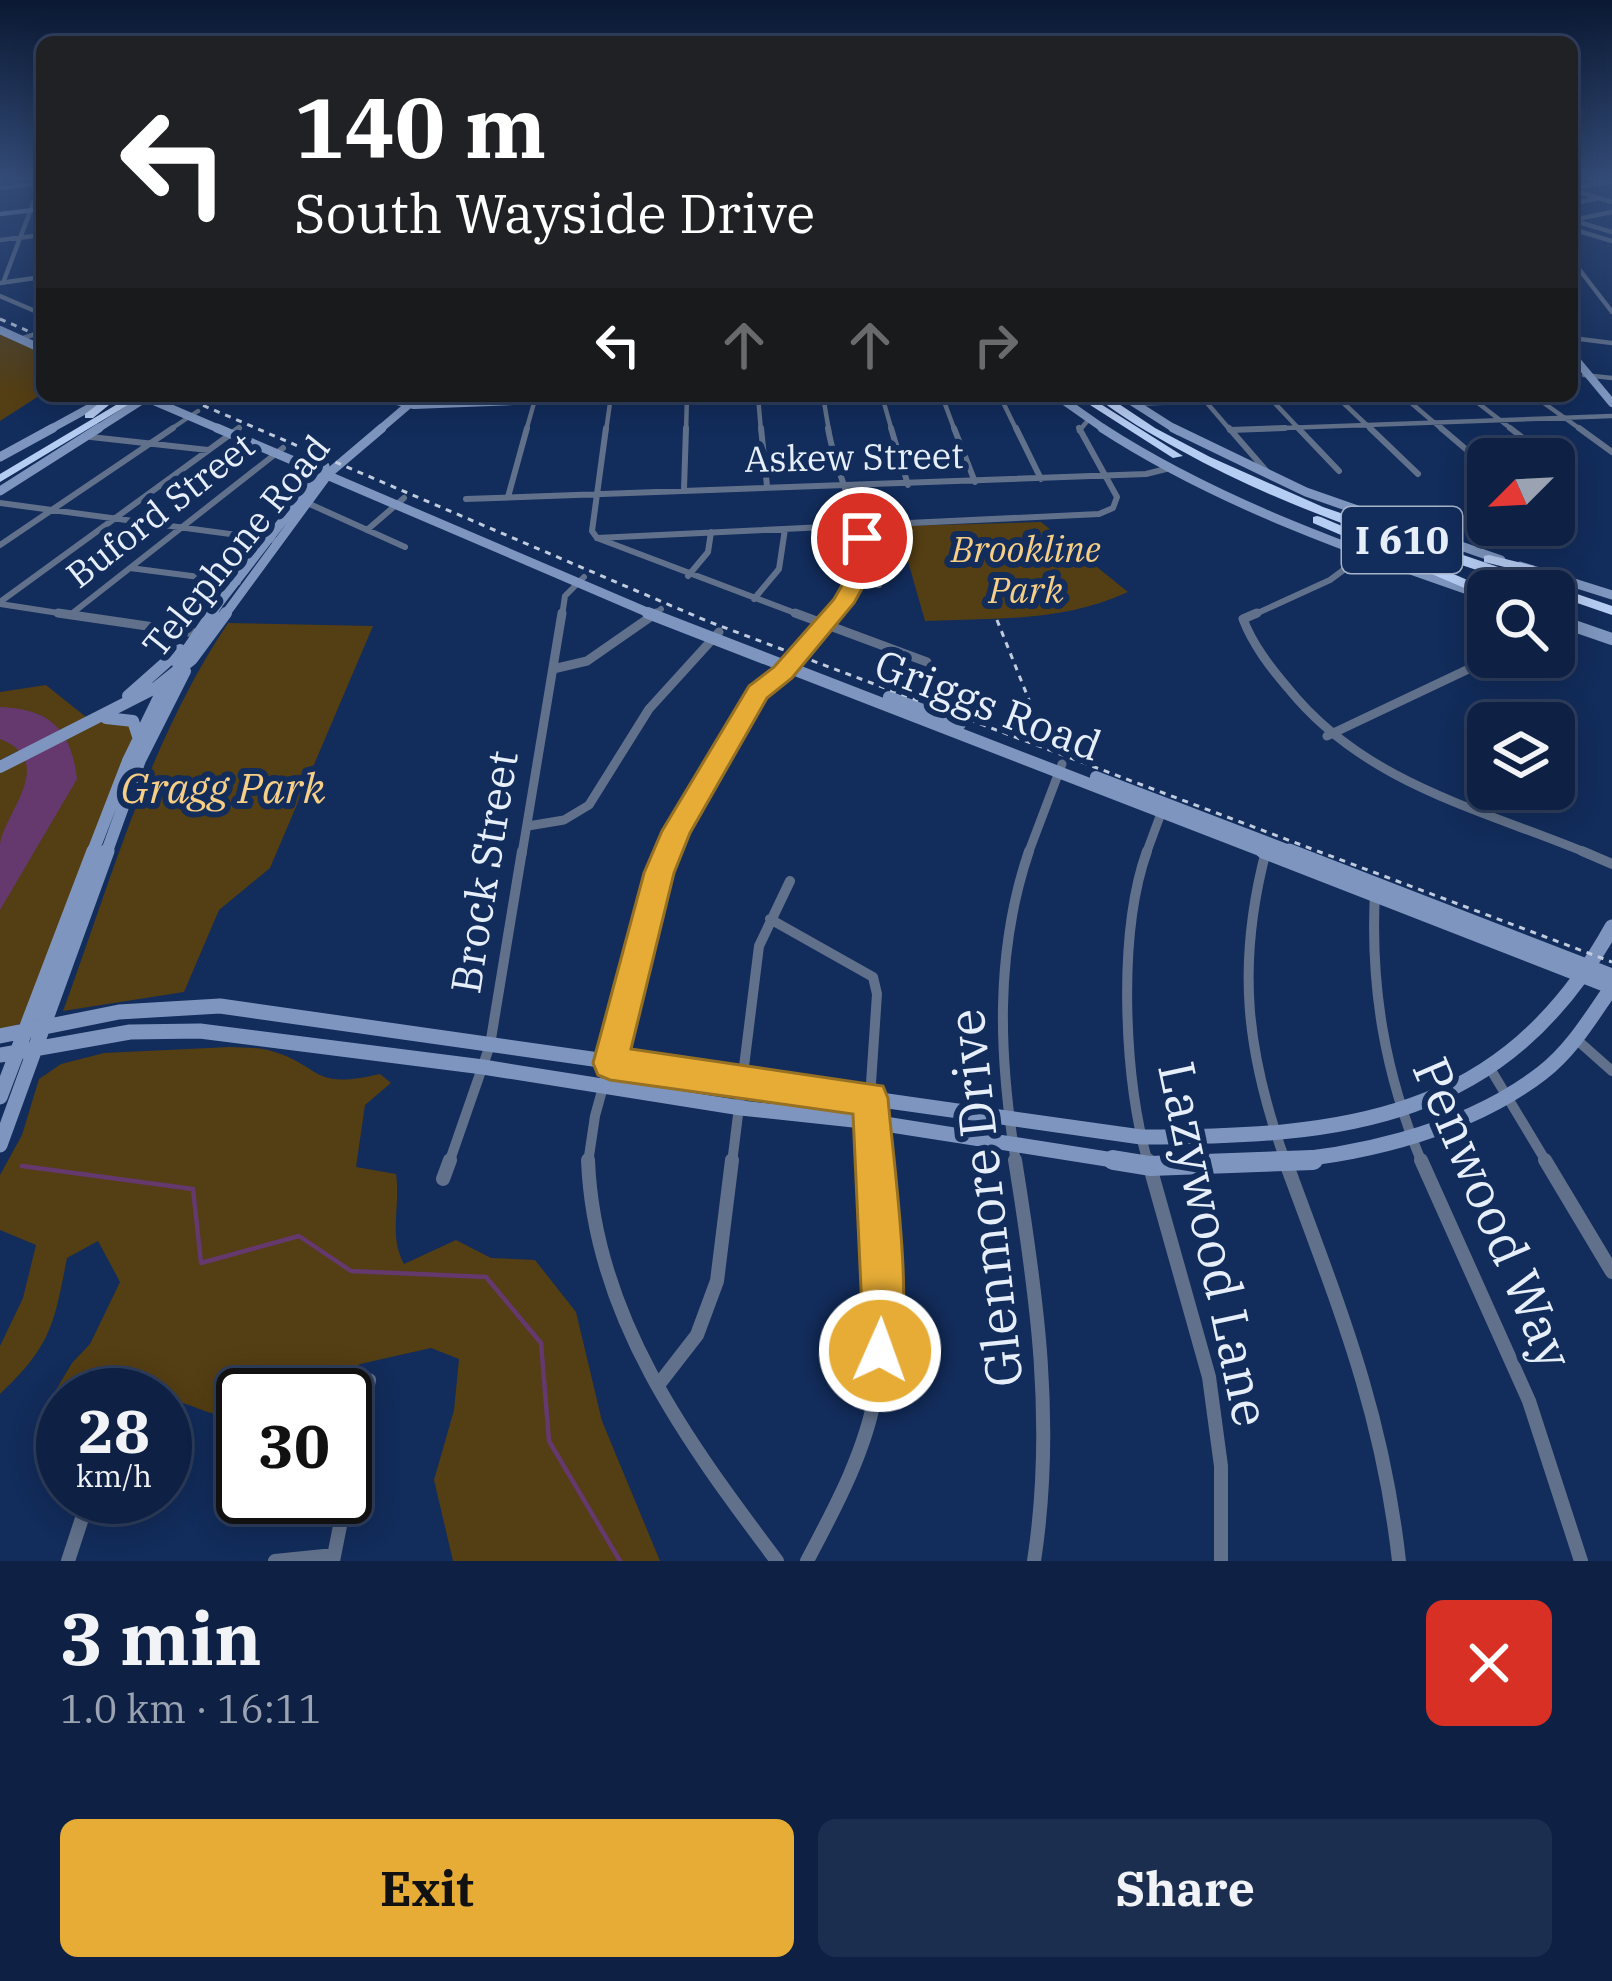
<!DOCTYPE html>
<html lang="en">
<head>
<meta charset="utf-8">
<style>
	:root { --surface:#0e2144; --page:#1c2e4f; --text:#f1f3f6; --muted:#9ba3b2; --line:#2e3e5d; --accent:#e6ac36 }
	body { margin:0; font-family:"IBM Plex Serif",serif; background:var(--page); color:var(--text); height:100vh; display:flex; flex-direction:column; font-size:45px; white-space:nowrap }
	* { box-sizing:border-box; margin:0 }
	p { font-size:39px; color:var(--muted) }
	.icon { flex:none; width:66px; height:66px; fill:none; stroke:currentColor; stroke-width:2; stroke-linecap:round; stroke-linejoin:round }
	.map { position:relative; height:1561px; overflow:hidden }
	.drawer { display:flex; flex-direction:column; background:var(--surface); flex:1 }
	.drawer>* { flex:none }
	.guide { position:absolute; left:36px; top:36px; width:1542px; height:366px; border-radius:18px; box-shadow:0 6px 30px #0003,0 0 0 3px var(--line); background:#202124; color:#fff; overflow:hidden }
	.needle { width:78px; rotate:246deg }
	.tools { position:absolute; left:1467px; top:438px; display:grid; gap:24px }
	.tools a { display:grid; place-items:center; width:108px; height:108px; border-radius:18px; background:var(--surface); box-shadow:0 6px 30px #0003,0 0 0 3px var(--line); font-size:60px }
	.speed { position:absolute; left:36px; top:1368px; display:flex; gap:24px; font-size:60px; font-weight:700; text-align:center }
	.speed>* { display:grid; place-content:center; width:156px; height:156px; border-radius:50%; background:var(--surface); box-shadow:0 6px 30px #0003,0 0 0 3px var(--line); line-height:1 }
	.speed small { font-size:30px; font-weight:400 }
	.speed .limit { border:6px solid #111; border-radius:18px; background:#fff; color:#111 }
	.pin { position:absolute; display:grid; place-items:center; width:102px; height:102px; color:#fff; margin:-51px; border:6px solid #fff; border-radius:50%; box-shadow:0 3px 12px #0007 }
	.me { position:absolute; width:132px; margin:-66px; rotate:2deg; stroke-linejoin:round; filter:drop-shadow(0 0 9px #0008) }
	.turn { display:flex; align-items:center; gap:42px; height:252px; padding:0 60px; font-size:54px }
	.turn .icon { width:156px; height:156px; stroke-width:2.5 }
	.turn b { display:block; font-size:84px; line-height:102px }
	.lanes { display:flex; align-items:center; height:114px; padding:0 60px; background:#0003; justify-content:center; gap:60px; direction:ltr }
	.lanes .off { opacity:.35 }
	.round { display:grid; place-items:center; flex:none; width:126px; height:126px; border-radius:18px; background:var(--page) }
	.headline { display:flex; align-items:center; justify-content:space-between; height:204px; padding:0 60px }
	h1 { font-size:72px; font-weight:700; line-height:90px }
	.primary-button { display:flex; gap:24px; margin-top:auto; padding:24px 60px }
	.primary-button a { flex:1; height:138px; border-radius:18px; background:var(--accent); color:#111; font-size:48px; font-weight:700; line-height:138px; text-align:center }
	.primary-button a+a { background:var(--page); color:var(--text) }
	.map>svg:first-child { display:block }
	.green { fill:#543e13 }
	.water { fill:#65396d }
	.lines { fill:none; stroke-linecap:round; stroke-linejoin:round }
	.stream { stroke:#65396d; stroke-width:4.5 }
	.street-far4 { stroke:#62718b; stroke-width:4.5 }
	.street-far3 { stroke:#62718b; stroke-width:6 }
	.street-far2 { stroke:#62718b; stroke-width:9 }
	.street-far1 { stroke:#62718b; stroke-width:10 }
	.street { stroke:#62718b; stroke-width:14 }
	.secondary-far5 { stroke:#7e96bf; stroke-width:4.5 }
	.secondary-far4 { stroke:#7e96bf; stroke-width:8 }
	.secondary-far3 { stroke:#7e96bf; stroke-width:9 }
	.secondary-far2 { stroke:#7e96bf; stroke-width:12 }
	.secondary-far1 { stroke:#7e96bf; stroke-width:15 }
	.secondary { stroke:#7e96bf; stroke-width:20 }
	.highway { fill:#b6cdf3; fill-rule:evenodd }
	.rail { stroke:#c0ccde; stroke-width:3; stroke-dasharray:6 6; stroke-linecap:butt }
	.secondary-bridge { stroke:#7e96bf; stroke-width:8 }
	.route { fill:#e6ac36; stroke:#967023; stroke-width:3 }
	.labels { text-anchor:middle; stroke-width:12; stroke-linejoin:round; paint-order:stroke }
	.far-street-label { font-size:36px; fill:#e6eefa; stroke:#122c5b }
	.far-park-label { font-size:36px; font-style:italic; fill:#f7ce85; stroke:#122c5b }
	.shield { fill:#122c5b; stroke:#a6b4ca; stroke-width:3 }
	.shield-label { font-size:39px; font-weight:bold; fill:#e6eefa }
	.street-label { font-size:42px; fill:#e6eefa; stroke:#122c5b }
	.park-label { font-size:42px; font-style:italic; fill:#f7ce85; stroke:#122c5b }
	.near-street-label { font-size:51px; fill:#e6eefa; stroke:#122c5b }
</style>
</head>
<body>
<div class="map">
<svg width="1612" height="1561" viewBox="0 0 1612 1561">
	<rect width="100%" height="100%" fill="#122c5b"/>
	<path class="green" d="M0 332 42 351V394L0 421Z
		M1041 522 1128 592C1064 622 995 618 925 621L898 526Z
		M228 623 373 626 270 868 219 910 184 992 63 1011C112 878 149 741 228 623Z
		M46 685 86 717 0 760V692Z
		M123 720 134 730 132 741 21 1023 0 1032V771L100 721Z
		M229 1047C241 1048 256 1047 268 1050 324 1065 308 1091 380 1074L391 1083 365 1105 356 1167 396 1174C401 1207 388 1234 404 1264L456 1240 491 1258 535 1260 576 1312 602 1421 660 1561H453L434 1480 454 1410 459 1359 431 1348 360 1364 327 1395H243V1415C206 1420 194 1400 165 1401V1395H63V1417L47 1405 72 1363 90 1344 120 1282 98 1241 67 1258C54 1325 51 1346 0 1394V1346L23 1298 36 1245 0 1230V1175L22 1135 39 1079 61 1064 104 1053Z"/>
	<path class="water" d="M0 707C49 709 71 728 77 779L0 910C0 889 0 865 0 844 5 812 58 761 0 739Z"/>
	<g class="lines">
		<path class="stream" d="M22 1166 193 1189 201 1263 299 1236 351 1271 486 1277 541 1343 549 1441 620 1561"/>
		<path class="street-far4" d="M0 181 2 176
			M0 188 42 183
			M1572 188 1612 181
			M1572 190 1612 202
			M1572 203 1596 199
			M1577 219 1612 212
			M1572 220 1612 232
			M1572 229 1612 241
			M0 240 42 235
			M1572 260 1612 312
			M0 283 42 277
			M3 283 42 180
			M0 296 42 314
			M1572 338 1612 343
			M20 339 42 332
			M1584 375 1612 378
			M758 396 761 431
			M823 396 829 431
			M882 396 892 431
			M942 396 955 431
			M1000 396 1017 431
			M1201 396 1231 431
			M1268 396 1301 431
			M1336 396 1373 431
			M1403 396 1444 431
			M1469 396 1514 431
			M1534 396 1583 431
			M1134 404 1205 401
			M1230 430 1612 416
			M168 431 198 411
			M235 431 239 428
			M526 431 536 396
			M606 431 611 396
			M686 431 687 396
			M1079 431 1089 419"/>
		<path class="street-far3" d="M606 428 592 531 597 538 803 616
			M761 428 767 486
			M828 428C840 502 889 546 833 616
			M891 428 908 485
			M954 428 975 482
			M1016 428 1041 479
			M1229 428 1269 474
			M1298 428 1339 471
			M1370 428 1418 474
			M1441 428 1488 468
			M1510 428 1550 459
			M1579 428 1612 452
			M1230 430 1285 428
			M91 437 208 450
			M684 489 686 428
			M508 497 527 428
			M466 499 1146 474 1170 468
			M303 501 405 547
			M0 503 274 540
			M367 530 404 498
			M597 538 1099 514 1113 508 1117 497 1079 428
			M0 545 173 428
			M130 568 238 582
			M688 576 708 552 711 532
			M856 580 879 585
			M754 599 779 569 785 529
			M0 602 239 428
			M0 604 78 616
			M70 615 283 448
			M562 616 565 596 584 577
			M652 616 661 609
			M1251 616 1330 580 1365 554"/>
		<path class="street-far2" d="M58 613 202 634
			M795 613 927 662
			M1257 613 1243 619C1253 645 1270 667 1288 688 1365 784 1481 809 1589 854
			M553 669 587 661 656 613
			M1327 736 1494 657
			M528 826 564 820 589 805 649 709 719 632
			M522 854 562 613
			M667 854 701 780 742 714 836 613
			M1028 854 1062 764
			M1146 854 1163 808
			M1265 854 1267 847"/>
		<path class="street-far1" d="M1147 851C1117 935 1124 1078 1148 1163
			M1266 851C1236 965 1246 1053 1286 1163
			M1582 851 1612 864
			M1375 892C1370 988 1385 1074 1422 1163
			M770 919 873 977 877 994 870 1098 874 1163
			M1576 1039 1612 1071
			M1491 1070 1547 1163
			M449 1163 490 1045 522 851
			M588 1163 595 1116 668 851
			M732 1163 759 946 790 881
			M1016 1163C999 1057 994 954 1029 851"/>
		<path class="street" d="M588 1160C594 1316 687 1441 777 1561
			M1015 1160C1037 1296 1055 1424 1034 1561
			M1148 1160 1209 1377 1221 1466V1561
			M1285 1160C1337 1302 1382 1408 1399 1561
			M1421 1160 1529 1401 1581 1561
			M1545 1160 1612 1272
			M443 1179 450 1160
			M659 1384 697 1335 717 1281 732 1160
			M68 1561 89 1497
			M275 1561 334 1555
			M333 1561 369 1380
			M807 1561C835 1508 866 1451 876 1391 889 1315 878 1236 874 1160"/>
		<path class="secondary-far5" d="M0 214 42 209"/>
		<path class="secondary-far4" d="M0 330 42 349
			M1572 355 1612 403
			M376 396 414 405 640 396
			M1057 396 1107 431
			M1123 396 1178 431
			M149 399 224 431
			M47 431 111 396
			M94 431 149 396
			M378 431 419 396"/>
		<path class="secondary-far3" d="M217 428 656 616
			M1102 428C1221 505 1355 551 1488 597
			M1173 428 1306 492 1501 560
			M0 457 53 428
			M0 491 99 428
			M1520 566 1612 595
			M213 611 325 466
			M211 616 218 605
			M224 616 329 473 382 428"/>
		<path class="secondary-far2" d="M648 613 1270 854
			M1554 619 1612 639
			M178 664 213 613
			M128 696 180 650
			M889 697 960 724
			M106 718 133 721 138 736
			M0 767 157 687 192 659 226 613
			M1096 777 1297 854
			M92 854 128 761 167 681
			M106 854 140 760 185 671"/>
		<path class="secondary-far1" d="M1263 851 1612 987
			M1289 851 1612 976
			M0 1036 119 1012 220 1006 1141 1137C1344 1137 1504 1122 1612 927
			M0 1055 130 1032 200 1031 483 1067 741 1108 872 1122 1132 1163
			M0 1097 94 851
			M0 1145 107 851
			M1247 1163C1345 1160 1463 1134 1542 1073 1572 1050 1591 1017 1612 987"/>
		<path class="secondary" d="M1113 1160 1150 1166 1313 1160"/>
		<path class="highway" d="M109 396H120L93 418H85V414Z
			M131 396H143L0 482V474Z
			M1076 396H1088L1183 456 1173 458Z
			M1095 396H1107L1155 428 1210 457 1323 507 1612 606V615L1554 595V591H1540C1418 550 1293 513 1180 450 1151 434 1121 417 1095 396Z
			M1317 516 1321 517 1493 591H1488V597L1483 596 1313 523V517Z
			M1489 555 1534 566 1535 569 1529 573 1484 562V556Z"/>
		<path class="rail" d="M0 319 42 337
			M181 396 707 621 1612 962
			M997 620 1037 720 1071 753"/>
		<path class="secondary-bridge" d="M144 397 149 399"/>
	</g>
	<linearGradient id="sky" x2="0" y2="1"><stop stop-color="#0a1832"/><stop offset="0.45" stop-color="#334b77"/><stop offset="1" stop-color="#334b77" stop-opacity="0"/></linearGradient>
	<rect width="1612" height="395" fill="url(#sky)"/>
	<path class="route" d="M862 532 872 538 867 580 854 603 792 678 767 698 690 833 674 873 631 1049 883 1086 888 1098C893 1161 916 1315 895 1366L880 1373 864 1366 858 1351 862 1310 853 1114 610 1080 598 1075 593 1063 644 873 662 831 749 686 774 667 834 599 845 580 851 538Z"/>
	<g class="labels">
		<g class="far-street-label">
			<text transform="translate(854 457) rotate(-1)" y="13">Askew Street</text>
			<text transform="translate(160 510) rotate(-38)" y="13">Buford Street</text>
			<text transform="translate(236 546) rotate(-51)" y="13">Telephone Road</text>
		</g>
		<g class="far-park-label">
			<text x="1026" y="562">Brookline<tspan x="1026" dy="41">Park</tspan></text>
		</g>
		<rect class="shield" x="1342" y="507" width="120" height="66" rx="9"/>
		<g class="shield-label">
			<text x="1402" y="554">I 610</text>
		</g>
		<g class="street-label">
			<text transform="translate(988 705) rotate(21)" y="15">Griggs Road</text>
			<text transform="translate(484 872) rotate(-81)" y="15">Brock Street</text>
		</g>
		<g class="park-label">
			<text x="223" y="803">Gragg Park</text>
		</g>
		<g class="near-street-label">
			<text transform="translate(985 1198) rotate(-96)" y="18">Glenmore Drive</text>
			<text transform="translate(1493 1213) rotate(67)" y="18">Penwood Way</text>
			<text transform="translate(1214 1244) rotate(78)" y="18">Lazywood Lane</text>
		</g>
	</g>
</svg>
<div class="tools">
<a><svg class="needle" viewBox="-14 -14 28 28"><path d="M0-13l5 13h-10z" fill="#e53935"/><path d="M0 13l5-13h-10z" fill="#9ba3b2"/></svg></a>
<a><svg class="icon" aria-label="search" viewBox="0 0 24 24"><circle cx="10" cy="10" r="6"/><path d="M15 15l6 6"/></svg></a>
<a><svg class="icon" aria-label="layers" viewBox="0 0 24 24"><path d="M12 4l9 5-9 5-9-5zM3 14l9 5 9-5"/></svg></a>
</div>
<div class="speed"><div>28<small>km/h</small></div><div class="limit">30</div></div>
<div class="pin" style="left:862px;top:538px;background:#d93025"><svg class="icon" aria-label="arrive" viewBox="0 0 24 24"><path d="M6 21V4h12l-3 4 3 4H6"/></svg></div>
<svg class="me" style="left:880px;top:1351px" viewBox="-20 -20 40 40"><circle r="17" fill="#e6ac36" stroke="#fff" stroke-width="3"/><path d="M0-11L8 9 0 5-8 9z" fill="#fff"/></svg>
<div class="guide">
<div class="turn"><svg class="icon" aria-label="left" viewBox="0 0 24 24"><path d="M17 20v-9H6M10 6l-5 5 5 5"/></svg><div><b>140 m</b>South Wayside Drive</div></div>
<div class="lanes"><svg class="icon" aria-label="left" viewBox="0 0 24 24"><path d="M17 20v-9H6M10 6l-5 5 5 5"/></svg><svg class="icon off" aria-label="ahead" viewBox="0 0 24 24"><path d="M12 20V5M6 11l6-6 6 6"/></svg><svg class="icon off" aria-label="ahead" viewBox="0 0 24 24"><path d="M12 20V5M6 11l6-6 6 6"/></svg><svg class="icon off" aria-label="right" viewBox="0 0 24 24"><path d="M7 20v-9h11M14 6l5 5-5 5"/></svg></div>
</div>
</div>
<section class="drawer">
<div class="headline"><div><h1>3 min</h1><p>1.0 km · 16:11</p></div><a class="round" style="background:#d93025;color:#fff"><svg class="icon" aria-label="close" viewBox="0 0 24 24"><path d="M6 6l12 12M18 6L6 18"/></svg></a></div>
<div class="primary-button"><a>Exit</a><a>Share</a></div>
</section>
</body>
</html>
